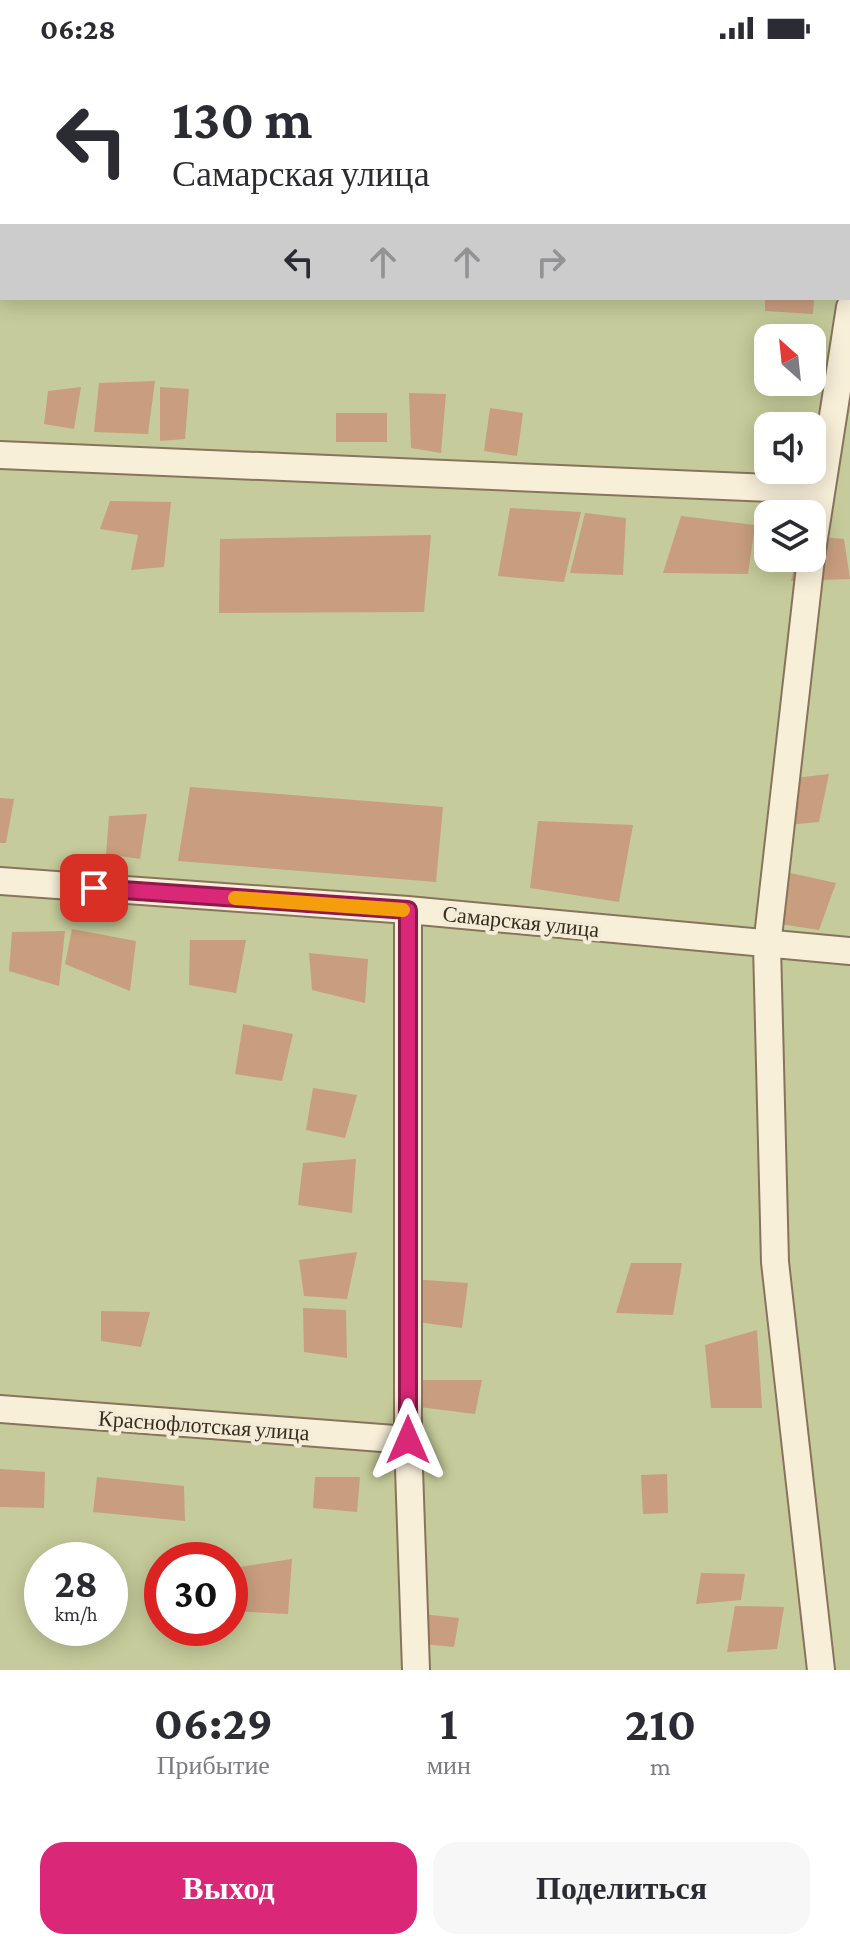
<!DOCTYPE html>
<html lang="ru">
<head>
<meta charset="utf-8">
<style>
	:root { --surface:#fff; --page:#f7f7f7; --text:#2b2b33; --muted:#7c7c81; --accent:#db2777 }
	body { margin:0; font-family:"Crimson Pro",serif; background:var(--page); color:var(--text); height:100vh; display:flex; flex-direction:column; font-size:30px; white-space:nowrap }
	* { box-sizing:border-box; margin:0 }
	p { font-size:26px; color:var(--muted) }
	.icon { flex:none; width:44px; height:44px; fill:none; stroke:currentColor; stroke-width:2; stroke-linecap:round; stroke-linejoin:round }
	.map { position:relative; height:1614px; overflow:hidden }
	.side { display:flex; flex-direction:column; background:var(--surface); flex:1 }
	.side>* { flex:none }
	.hud { position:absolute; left:0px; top:0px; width:850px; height:244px; box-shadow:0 4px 20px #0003; background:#fff; color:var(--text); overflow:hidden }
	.needle { width:52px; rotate:333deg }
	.controls { position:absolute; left:754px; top:268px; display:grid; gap:16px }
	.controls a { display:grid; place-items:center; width:72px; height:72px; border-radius:16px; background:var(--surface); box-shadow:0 4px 20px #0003; font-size:40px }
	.speed { position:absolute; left:24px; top:1486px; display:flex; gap:16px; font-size:40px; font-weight:700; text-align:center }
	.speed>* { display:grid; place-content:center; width:104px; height:104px; border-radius:50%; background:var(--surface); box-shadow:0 4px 20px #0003; line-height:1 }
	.speed small { font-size:20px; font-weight:400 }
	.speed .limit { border:12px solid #d22; background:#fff; color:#111 }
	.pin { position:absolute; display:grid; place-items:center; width:68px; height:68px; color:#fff; margin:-34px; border-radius:16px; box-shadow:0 4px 12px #0006 }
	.me { position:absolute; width:88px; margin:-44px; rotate:0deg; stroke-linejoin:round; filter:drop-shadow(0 0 6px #0008) }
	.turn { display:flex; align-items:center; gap:28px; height:168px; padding:0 40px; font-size:36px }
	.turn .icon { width:104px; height:104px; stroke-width:2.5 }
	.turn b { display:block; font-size:56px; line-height:68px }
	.lanes { display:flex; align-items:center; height:76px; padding:0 40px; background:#0003; justify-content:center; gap:40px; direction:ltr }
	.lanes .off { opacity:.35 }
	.eta { display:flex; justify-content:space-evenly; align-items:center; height:136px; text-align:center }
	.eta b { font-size:48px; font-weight:700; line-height:56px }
	.button { display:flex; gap:16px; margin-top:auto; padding:16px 40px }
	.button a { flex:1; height:92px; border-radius:24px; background:var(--accent); color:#fff; font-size:32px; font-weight:700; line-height:92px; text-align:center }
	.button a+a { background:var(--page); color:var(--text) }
	.status { display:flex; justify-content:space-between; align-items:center; height:56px; padding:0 40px; background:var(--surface); direction:ltr }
	.status svg { height:22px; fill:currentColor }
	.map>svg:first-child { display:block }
	.green { fill:#c5cb9a; fill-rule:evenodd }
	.building { fill:#c99e7e }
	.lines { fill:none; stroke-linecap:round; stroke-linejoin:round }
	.minor-casing { stroke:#88745c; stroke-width:30 }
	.minor { stroke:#f8efd9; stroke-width:26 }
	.route-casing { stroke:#8e194d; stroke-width:20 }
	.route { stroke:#db2777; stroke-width:14 }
	.slow { stroke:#f59e0b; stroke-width:14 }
	.labels { text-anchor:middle; stroke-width:8; stroke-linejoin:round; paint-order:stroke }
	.street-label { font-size:22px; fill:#382c20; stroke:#f4ecd6 }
</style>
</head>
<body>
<div class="status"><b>06:28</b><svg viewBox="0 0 49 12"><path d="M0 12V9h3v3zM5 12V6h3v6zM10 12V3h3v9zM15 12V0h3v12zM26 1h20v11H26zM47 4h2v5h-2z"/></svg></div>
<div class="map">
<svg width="850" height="1614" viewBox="0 0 850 1614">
	<rect width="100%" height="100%" fill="#ede2c6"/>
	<path class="green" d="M0 0H850V1614H0ZM2 2H848V242H2ZM768 282H812V326H768ZM768 370H812V414H768ZM768 458H812V502H768ZM42 1504H110V1572H42ZM162 1504H230V1572H162Z"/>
	<path class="building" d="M765 242H814L813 258 765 255Z
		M155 325 148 378 94 376 99 327Z
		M81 331 74 373 44 368 48 335Z
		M160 331 189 333 185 383 160 385Z
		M409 337 446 338 441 397 411 392Z
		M490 352 523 357 517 400 484 395Z
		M336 357H387V386H336Z
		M110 445 171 446 164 511 131 514 138 479 100 473Z
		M510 452 581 456 564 526 498 520Z
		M585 457 626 462 623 519 570 517Z
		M681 460 755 469 748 518 663 517Z
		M431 479 424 556 219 557 220 483Z
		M812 480 844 483 850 523 791 525 796 502H812Z
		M829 718 819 766 767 771 777 724Z
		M190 731 443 751 436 826 178 805Z
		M0 742 14 743 6 787H0Z
		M147 758 140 803 106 798 109 760Z
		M538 765 633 769 619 846 530 832Z
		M786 816 836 827 819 874 780 868Z
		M72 873 136 885 130 935 65 908Z
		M65 875 59 930 9 915 12 876Z
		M190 884H246L236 937 189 929Z
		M309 897 368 903 365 947 312 934Z
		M243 968 293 978 282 1025 235 1018Z
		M313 1032 357 1039 345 1082 306 1074Z
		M356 1103 352 1157 298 1149 303 1107Z
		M357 1196 347 1243 304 1240 299 1204Z
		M631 1207H682L673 1259 616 1257Z
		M396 1222 468 1227 462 1272 402 1264Z
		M303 1252 346 1254 347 1302 304 1296Z
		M101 1255 150 1256 141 1291 101 1285Z
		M757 1274 762 1352H711L705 1289Z
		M402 1324H482L475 1358 403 1349Z
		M0 1413 45 1416 44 1452 0 1451Z
		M667 1418 668 1457 643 1458 641 1419Z
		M97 1421 184 1430 185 1465 93 1456Z
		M315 1421H360L357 1456 313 1452Z
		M292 1503 288 1558 230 1555 233 1512Z
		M701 1517 745 1518 741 1544 696 1548Z
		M735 1550 784 1551 777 1593 727 1596Z
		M404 1556 459 1562 454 1591 400 1586Z"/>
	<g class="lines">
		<g class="minor-casing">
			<path id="minor" d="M240 2 241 0
				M848 97H850
				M0 399 819 434
				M812 495 850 251
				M811 502 767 890 775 1206 821 1614
				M0 825 408 854 850 895
				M408 854V1384L416 1614
				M0 1353 408 1384"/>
		</g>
		<use href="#minor" class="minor"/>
	</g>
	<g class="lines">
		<g class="route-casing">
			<path id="route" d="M94 832 408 854V1384"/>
		</g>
		<use href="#route" class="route"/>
		<path class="slow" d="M235 842 403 854"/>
	</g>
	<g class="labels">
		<g class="street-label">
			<text transform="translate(521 865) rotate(6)" y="8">Самарская улица</text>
			<text transform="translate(204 1369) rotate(4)" y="8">Краснофлотская улица</text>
		</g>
	</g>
</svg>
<div class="controls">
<a><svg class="needle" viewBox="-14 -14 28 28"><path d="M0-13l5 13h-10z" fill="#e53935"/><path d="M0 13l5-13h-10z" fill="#7c7c81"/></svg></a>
<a><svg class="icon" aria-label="sound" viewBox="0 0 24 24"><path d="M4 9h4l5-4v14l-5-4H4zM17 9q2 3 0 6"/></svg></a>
<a><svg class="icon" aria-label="layers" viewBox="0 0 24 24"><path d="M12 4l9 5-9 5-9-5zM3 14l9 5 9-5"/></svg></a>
</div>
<div class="speed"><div>28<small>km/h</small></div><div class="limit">30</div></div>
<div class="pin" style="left:94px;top:832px;background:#d93025"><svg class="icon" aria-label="arrive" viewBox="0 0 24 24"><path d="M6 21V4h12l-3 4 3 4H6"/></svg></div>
<svg class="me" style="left:408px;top:1384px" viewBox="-20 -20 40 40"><path d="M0-17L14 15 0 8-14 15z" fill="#db2777" stroke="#fff" stroke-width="4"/></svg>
<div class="hud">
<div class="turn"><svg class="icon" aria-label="left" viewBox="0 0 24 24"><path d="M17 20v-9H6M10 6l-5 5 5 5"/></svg><div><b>130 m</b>Самарская улица</div></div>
<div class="lanes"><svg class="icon" aria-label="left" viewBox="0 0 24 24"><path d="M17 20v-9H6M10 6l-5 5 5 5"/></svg><svg class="icon off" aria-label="ahead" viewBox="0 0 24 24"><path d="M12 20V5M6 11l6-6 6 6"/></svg><svg class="icon off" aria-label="ahead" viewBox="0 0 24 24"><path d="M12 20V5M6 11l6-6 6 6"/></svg><svg class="icon off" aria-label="right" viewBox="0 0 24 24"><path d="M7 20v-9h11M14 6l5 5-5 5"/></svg></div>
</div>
</div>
<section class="side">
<div class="eta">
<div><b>06:29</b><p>Прибытие</p></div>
<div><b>1</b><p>мин</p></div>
<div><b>210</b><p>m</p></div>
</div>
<div class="button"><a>Выход</a><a>Поделиться</a></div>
</section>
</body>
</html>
